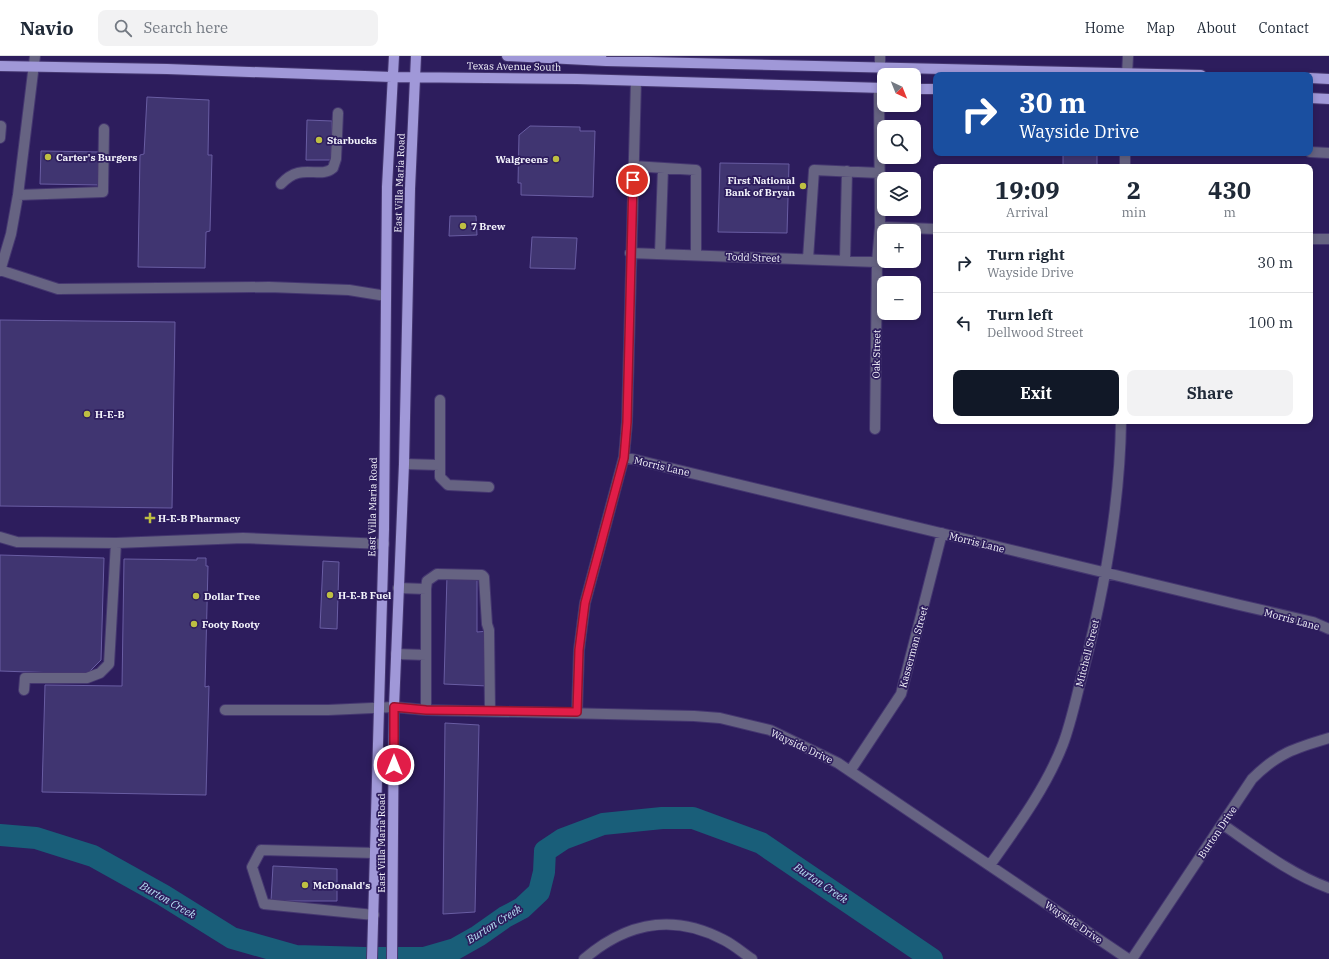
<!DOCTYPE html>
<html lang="en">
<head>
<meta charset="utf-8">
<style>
	:root { --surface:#fff; --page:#f2f2f3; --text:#1f2937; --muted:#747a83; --line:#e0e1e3; --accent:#111827 }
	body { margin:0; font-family:"IBM Plex Serif",serif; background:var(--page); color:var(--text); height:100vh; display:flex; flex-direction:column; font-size:15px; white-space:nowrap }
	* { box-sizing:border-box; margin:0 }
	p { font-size:13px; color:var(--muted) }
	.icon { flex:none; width:22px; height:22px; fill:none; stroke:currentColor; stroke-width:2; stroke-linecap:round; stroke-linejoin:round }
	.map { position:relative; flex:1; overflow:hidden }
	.sheet { position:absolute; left:933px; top:108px; width:380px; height:260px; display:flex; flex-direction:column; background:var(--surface); border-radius:8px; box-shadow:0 2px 6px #0003 }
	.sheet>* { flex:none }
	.hud { position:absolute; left:933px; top:16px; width:380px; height:84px; border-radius:8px; box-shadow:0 2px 6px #0003; background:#1a4fa0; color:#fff; overflow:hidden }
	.needle { width:26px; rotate:137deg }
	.fabs { position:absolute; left:877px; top:12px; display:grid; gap:8px }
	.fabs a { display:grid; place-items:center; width:44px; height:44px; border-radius:8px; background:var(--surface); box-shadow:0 2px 6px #0003; font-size:20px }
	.pin { position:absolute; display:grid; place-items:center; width:34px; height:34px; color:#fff; margin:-17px; border:2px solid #fff; border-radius:50%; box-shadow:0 1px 4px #0007 }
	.me { position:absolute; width:44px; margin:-22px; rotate:0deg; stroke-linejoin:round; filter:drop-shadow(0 0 3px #0008) }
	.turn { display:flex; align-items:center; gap:14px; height:84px; padding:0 20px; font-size:18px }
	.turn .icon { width:52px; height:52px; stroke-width:2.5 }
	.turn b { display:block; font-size:28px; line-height:34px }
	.eta { display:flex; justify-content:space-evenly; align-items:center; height:68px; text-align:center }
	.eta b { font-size:24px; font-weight:700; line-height:28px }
	.button { display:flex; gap:8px; margin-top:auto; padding:8px 20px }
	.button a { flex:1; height:46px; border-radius:8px; background:var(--accent); color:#fff; font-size:16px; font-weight:700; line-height:46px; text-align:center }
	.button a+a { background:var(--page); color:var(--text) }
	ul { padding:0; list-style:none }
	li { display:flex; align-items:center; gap:12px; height:60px; padding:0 20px; border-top:1px solid var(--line) }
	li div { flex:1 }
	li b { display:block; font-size:15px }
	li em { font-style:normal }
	header { display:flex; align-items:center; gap:24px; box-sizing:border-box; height:56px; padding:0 20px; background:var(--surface); border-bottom:1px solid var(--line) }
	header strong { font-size:19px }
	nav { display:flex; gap:22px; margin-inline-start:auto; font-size:14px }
	.search { width:280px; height:36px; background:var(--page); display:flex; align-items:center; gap:10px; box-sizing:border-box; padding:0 14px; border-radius:8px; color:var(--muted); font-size:15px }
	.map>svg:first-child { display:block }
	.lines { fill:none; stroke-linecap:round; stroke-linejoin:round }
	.river { stroke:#195e79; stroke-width:22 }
	.building { fill:#403571; stroke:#695da3 }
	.minor-casing { stroke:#453770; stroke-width:12 }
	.major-casing { stroke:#453770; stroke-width:12 }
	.minor { stroke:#666382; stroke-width:10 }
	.major { stroke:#a098d8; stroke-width:10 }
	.route-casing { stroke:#92132f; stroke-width:10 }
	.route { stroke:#e11d48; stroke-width:7 }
	.poi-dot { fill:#bebf42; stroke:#2d1d5d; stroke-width:1.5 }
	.labels { text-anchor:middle; stroke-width:3.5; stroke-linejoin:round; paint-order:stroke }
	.street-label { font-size:10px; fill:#f4f4fc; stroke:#2d1d5d }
	.poi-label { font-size:10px; font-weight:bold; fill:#f4f4fc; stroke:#2d1d5d; text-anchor:start }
	.water-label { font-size:11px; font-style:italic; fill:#b8e2f6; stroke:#2d1d5d }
</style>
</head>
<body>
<header>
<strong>Navio</strong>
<div class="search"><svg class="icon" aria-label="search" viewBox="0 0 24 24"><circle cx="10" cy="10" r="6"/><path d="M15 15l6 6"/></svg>Search here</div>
<nav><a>Home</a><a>Map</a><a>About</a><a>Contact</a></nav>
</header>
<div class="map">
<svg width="1329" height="903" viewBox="0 0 1329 903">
	<rect width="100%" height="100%" fill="#2d1d5d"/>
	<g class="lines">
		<path class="river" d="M0 779 36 782 93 800 163 839 232 882 296 900 364 902H424L455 893 478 880 505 861 522 852 539 836 544 816 545 795 563 783 603 768 662 762H693L761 787 932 903"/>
	</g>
	<path class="building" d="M147 41 209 44 208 99H212L210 175 206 176 205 212 138 211 140 99 144 98Z
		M307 64 332 65 331 104H306Z
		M530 70 580 71V75H595L593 141 521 139V127H518L519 79Z
		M41 95 102 96 101 129 40 128Z
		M1063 97H1097V111H1063Z
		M720 107 789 108 787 177 718 176Z
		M450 160H476L477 179 449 180Z
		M532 181 577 182 575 213 530 212Z
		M0 264 175 266 172 452 0 450Z
		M0 499 104 502 101 604 87 618 0 615Z
		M197 502H206V510H208L205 631 209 630 206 739 42 736 45 629 122 630 124 503 197 504Z
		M323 505 339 506 337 573 320 572Z
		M447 519 477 521V576L489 575 488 630 444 628Z
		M445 667 479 669 475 856 443 858Z
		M273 810 337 813V845H271Z"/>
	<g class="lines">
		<g class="minor-casing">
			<path id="minor" d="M880 12V0
				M1127 19 1128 0
				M0 82 1 70
				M1310 96 1329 97
				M633 110 696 114V199
				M1125 111V97
				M281 128C302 105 319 124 333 112L336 103 338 57
				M18 139 103 136 104 73
				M880 171 936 173
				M1310 183H1329
				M630 197 877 206
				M660 198 663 112
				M808 203 814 114 880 117
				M845 204 847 115
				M0 214 58 233 269 231 349 234 386 240
				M0 215 11 178 18 139 35 0
				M440 344V421L448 429 489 431
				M875 373 877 206 880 171 879 32
				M624 401C854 456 1083 513 1313 566L1329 573
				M404 408 439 409
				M0 481 17 486 116 487 243 482 384 488
				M398 532 426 533V654
				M426 533 427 525 437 518 482 519 484 521 487 568 489 574 490 655
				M396 598 426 599
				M24 634 25 622H87L100 617 109 608 116 487
				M225 654H328L394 651 426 654 694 660 720 662 770 674 838 707 1128 903
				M577 656 579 594 585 547 624 401 627 366 636 25
				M850 715 901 638 942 477
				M1222 768C1257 792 1290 818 1329 832
				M990 809C1017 771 1046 732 1063 688 1072 664 1077 637 1084 612 1105 531 1120 449 1121 365
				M374 859 264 848 252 811 261 794 375 797
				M584 903C627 866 673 857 724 884 734 889 743 897 752 903
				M1132 903 1252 723C1278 697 1295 692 1329 682"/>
		</g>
		<g class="major-casing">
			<path id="major" d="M507 0 606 5 1201 19
				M0 10 167 13 392 21 577 23 884 32
				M1310 22 1329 23
				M914 33H936
				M1310 42 1329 43
				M372 903 384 473 387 131 394 0
				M392 903 394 651 404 408 410 133 416 0"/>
		</g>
		<use href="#minor" class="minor"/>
		<use href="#major" class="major"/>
	</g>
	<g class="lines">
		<g class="route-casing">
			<path id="route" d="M394 709V651L426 654 577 656 579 594 585 547 624 402 627 366 633 124"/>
		</g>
		<use href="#route" class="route"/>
	</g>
	<g class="poi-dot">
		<circle cx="319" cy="84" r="4"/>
		<circle cx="48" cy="101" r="4"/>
		<circle cx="556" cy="103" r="4"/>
		<circle cx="803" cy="130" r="4"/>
		<circle cx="463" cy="170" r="4"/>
		<circle cx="87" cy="358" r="4"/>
		<path d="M148 456h4v4h4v4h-4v4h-4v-4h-4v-4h4z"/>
		<circle cx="330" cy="539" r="4"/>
		<circle cx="196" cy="540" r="4"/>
		<circle cx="194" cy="568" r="4"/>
		<circle cx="305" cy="829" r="4"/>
	</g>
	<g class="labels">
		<g class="street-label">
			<text transform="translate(514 10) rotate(1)" y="4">Texas Avenue South</text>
			<text transform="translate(399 127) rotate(-88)" y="4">East Villa Maria Road</text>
			<text transform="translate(753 201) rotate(2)" y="4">Todd Street</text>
			<text transform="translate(876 298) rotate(-89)" y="4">Oak Street</text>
			<text transform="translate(662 410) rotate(13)" y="4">Morris Lane</text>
			<text transform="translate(372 451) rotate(-89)" y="4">East Villa Maria Road</text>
			<text transform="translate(977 486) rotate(14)" y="4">Morris Lane</text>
			<text transform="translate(1292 563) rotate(15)" y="4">Morris Lane</text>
			<text transform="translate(913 591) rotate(-75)" y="4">Kasserman Street</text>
			<text transform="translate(1087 597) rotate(-76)" y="4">Mitchell Street</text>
			<text transform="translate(802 690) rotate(25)" y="4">Wayside Drive</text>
			<text transform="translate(1217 776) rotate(-56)" y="4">Burton Drive</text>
			<text transform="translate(381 787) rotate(-90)" y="4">East Villa Maria Road</text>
			<text transform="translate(1074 866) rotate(34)" y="4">Wayside Drive</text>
		</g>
		<g class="poi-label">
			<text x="327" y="88">Starbucks</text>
			<text x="56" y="105">Carter's Burgers</text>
			<text x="548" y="107" text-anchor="end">Walgreens</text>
			<text x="795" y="128" text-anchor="end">First National<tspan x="795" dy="12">Bank of Bryan</tspan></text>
			<text x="471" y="174">7 Brew</text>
			<text x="95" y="362">H-E-B</text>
			<text x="158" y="466">H-E-B Pharmacy</text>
			<text x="338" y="543">H-E-B Fuel</text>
			<text x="204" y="544">Dollar Tree</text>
			<text x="202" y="572">Footy Rooty</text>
			<text x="313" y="833">McDonald's</text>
		</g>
		<g class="water-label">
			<text transform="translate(821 827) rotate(34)" y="4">Burton Creek</text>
			<text transform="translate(168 844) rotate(30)" y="4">Burton Creek</text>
			<text transform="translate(494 868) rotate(-32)" y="4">Burton Creek</text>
		</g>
	</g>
</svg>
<div class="fabs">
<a><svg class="needle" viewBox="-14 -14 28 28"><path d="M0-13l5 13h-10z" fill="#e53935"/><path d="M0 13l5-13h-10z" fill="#747a83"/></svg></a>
<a><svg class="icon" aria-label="search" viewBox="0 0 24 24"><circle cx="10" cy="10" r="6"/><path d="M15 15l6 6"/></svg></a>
<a><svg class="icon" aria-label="layers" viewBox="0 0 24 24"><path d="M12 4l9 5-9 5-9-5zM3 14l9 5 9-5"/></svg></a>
<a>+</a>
<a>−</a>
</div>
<div class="pin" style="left:633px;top:124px;background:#d93025"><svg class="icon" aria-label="arrive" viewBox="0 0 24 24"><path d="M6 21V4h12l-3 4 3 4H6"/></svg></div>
<svg class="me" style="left:394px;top:709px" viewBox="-20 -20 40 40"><circle r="17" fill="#e11d48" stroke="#fff" stroke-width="3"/><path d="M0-11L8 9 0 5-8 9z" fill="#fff"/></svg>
<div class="hud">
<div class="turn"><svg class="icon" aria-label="right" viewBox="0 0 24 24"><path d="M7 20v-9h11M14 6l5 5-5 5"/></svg><div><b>30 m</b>Wayside Drive</div></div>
</div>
<section class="sheet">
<div class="eta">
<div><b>19:09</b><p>Arrival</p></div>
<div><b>2</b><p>min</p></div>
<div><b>430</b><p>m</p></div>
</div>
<ul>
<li><svg class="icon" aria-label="right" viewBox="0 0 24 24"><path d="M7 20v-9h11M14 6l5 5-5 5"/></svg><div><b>Turn right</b><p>Wayside Drive</p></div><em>30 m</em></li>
<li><svg class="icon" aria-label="left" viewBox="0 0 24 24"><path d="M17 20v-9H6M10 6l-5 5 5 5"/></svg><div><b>Turn left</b><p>Dellwood Street</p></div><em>100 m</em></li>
</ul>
<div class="button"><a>Exit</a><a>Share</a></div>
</section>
</div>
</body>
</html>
